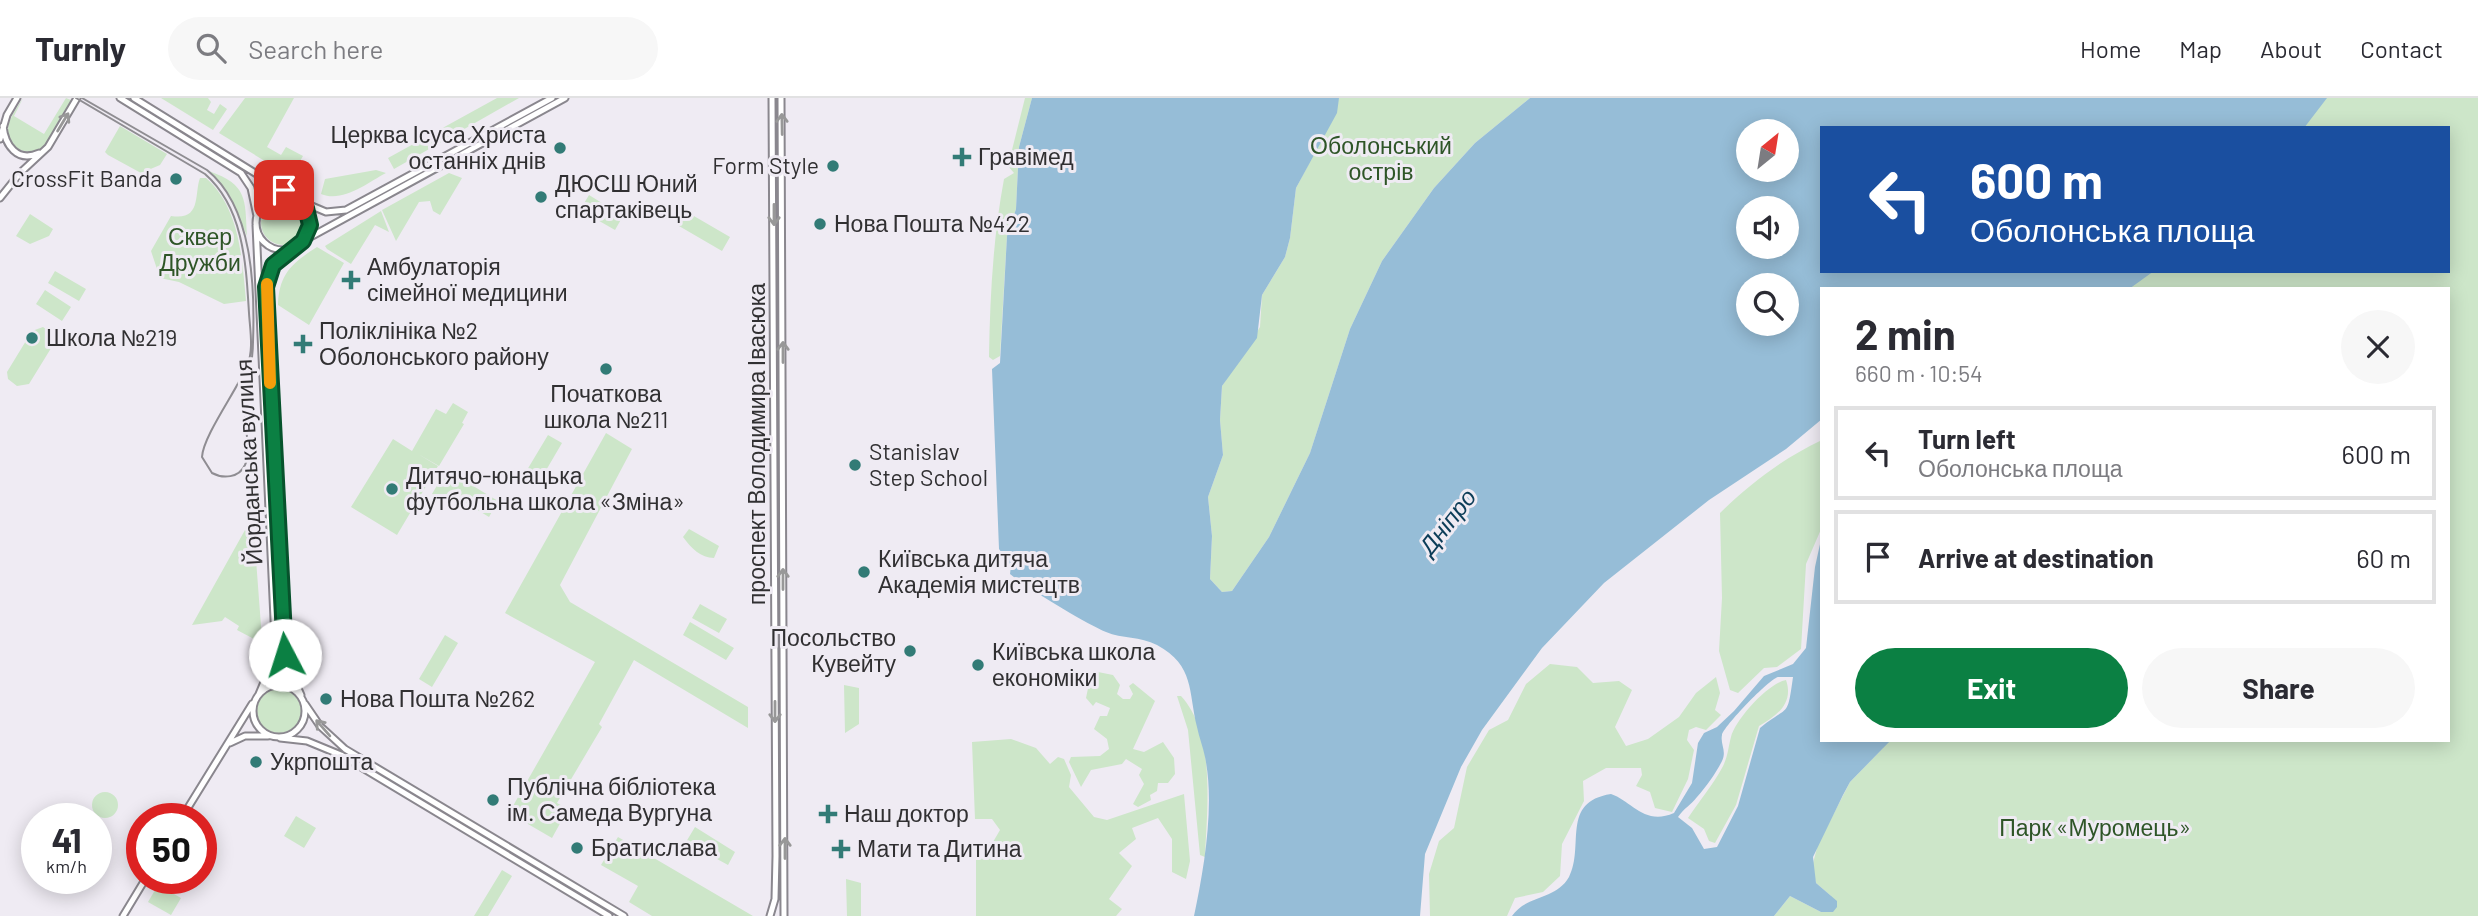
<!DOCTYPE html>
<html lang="en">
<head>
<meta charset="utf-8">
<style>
	:root { --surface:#fff; --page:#f7f7f7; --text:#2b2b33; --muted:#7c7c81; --line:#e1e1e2; --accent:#0b8043 }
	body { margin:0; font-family:Barlow,sans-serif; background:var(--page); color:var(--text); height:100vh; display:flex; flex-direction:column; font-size:26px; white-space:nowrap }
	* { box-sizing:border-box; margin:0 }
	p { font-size:23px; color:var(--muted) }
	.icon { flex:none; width:38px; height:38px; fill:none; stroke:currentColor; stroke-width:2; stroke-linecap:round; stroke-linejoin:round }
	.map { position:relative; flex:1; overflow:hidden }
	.details { position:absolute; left:1820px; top:189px; width:630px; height:455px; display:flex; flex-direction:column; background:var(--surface); border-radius:0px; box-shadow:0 4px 18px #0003 }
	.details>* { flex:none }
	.guide { position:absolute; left:1820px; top:28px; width:630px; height:147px; border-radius:0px; box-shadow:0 4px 18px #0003; background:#1a4fa0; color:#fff; overflow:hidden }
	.needle { width:46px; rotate:30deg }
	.controls { position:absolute; left:1736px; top:21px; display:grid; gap:14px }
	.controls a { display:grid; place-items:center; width:63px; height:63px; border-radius:50%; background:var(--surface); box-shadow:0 4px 18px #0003; font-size:35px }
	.speed { position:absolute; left:21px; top:705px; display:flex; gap:14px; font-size:35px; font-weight:700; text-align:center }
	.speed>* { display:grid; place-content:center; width:91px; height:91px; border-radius:50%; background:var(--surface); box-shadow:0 4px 18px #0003; line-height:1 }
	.speed small { font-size:18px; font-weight:400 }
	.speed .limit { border:10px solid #d22; background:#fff; color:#111 }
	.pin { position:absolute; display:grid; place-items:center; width:60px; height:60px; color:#fff; margin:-30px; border-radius:14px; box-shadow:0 4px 10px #0006 }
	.me { position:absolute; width:77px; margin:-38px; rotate:355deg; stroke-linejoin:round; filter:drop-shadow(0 0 5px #0008) }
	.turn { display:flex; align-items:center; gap:24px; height:147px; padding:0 35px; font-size:32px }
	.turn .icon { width:91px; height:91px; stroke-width:2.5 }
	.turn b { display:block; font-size:49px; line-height:60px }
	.round { display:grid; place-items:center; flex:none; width:74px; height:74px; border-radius:37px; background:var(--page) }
	.summary { display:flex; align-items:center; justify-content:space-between; height:119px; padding:0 35px }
	h1 { font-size:42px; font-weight:700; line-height:52px }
	.cta { display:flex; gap:14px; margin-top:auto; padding:14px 35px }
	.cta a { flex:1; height:80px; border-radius:42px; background:var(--accent); color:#fff; font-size:28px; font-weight:700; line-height:80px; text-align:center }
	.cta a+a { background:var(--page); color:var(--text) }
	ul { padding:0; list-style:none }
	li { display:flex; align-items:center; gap:21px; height:94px; margin:0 14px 10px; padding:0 21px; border:4px solid var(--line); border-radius:0px }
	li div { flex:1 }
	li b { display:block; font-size:26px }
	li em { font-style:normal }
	header { display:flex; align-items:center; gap:42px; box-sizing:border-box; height:98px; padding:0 35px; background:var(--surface); border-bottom:2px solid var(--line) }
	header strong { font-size:33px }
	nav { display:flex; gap:38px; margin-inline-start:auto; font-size:24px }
	.search { width:490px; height:63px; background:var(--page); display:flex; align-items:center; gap:18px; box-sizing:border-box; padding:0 24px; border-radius:38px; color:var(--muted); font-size:26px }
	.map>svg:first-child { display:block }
	.green { fill:#cde6c9 }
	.water { fill:#96bdd7; fill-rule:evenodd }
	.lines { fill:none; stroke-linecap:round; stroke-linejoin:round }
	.secondary-casing { stroke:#8a878e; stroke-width:9 }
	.secondary { stroke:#fff; stroke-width:5 }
	.tram { stroke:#8f8d92; stroke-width:2 }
	.oneway { stroke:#989898 }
	.route-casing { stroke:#07532c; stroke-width:18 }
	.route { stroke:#0b8043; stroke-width:12 }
	.slow { stroke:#f59e0b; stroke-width:12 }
	.poi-dot { fill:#327b76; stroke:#efebf3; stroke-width:2.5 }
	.labels { text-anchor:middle; stroke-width:6; stroke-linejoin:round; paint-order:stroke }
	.poi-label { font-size:23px; fill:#313032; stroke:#efebf3; text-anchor:start }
	.park-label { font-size:23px; fill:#2e5527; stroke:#efebf3 }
	.street-label { font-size:23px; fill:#313032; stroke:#efebf3 }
	.water-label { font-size:24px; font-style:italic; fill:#0c3d58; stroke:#efebf3 }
</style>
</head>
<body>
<header>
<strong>Turnly</strong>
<div class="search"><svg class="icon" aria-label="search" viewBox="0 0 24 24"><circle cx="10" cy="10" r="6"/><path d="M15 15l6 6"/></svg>Search here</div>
<nav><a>Home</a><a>Map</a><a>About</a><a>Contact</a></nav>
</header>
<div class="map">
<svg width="2478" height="818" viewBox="0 0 2478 818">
	<rect width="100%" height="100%" fill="#efebf3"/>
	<path class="green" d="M23 0 14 18 44 36 66 0 71 2 46 46 34 55 14 51C1 30 11 19 23 0Z
		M161 0H208L211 4 207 12 214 16 220 6 227 11 213 32Z
		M245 0H294L267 49 281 57 286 49 303 58 291 79 219 35Z
		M497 0H519L394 71 388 60Z
		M1025 0H1032L1019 49 1016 111 1007 138 1000 258 993 262 989 259C990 199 993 140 1004 81L1014 75 1008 68Z
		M1339 0H1530L1475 45 1434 90 1382 163 1350 231 1310 355 1269 439 1232 493 1222 494 1210 481 1212 438 1208 399 1223 357 1220 322 1222 288 1260 229 1262 197 1285 159 1290 140 1296 90 1322 41Z
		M2280 0H2478V818H1774L1790 798 1821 814 1831 798 1816 785 1812 769 1818 746 1850 684 1883 650 1879 642H2448V191H2067L2094 173H2448V30H2251Z
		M120 28 167 56 160 67 141 75 108 57 105 54Z
		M376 72 386 75C367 85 343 105 321 96L325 81Z
		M209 73C248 87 245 101 247 138L230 98Z
		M449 75 462 80 440 117 433 113 430 103 419 104 396 143 382 112Z
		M200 80H206C240 110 242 161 246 203L224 206 179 184 160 180 151 153 171 118C202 123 194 96 200 80Z
		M589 97 623 118 615 132 580 112Z
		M261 125a22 22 0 1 1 44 0a22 22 0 1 1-44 0Z
		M381 113 389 134 375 127 351 166 327 151 325 148Z
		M687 114 730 139 722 153 679 128Z
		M30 116 53 131 49 138 30 146 16 138Z
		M317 149 344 165 309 227 278 207C279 176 292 165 317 149Z
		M55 173 86 191 79 203 48 185Z
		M45 192 71 209 62 223 36 206Z
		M43 229 52 236 53 247 29 286 17 288 8 281 7 274 32 233Z
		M453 305 468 314 462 325 455 321 464 326 439 368 418 356 438 368 397 437 351 409 393 341 412 353 436 311 446 316Z
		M606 335 632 351 560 487 570 504 748 609V630L634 562 599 626 602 629 557 705 568 711 552 740 509 715 595 564 505 515Z
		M548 337 562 345 538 386 524 377Z
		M1822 342V429L1806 466 1801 551 1777 569 1764 570 1738 595 1730 592 1719 553 1722 500 1720 415C1751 385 1782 361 1822 342Z
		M446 372 460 379 452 393 460 380 498 403 489 419 451 396 445 404 432 396Z
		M689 431 719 448 714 460C701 460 691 450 683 439Z
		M245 432 254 435 262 541H254L237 532 239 528 225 519 222 523 192 527Z
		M700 506 727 521 719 535 692 520Z
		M690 524 734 550 726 562 683 537Z
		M445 537 458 545 432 589 419 581Z
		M1550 566 1577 569 1593 585 1619 583 1632 592 1615 629 1626 648 1648 641 1679 619 1696 595 1716 579 1720 595 1715 612 1721 617 1706 632 1696 629 1689 632 1687 642 1694 652 1688 681 1672 714 1655 710 1650 694 1636 688 1642 677 1641 670H1606L1583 683 1584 703 1562 746 1560 778 1543 794 1515 800 1507 818H1430L1429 776 1439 743 1454 730 1467 669 1489 632 1508 622 1526 586Z
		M1098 574 1113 577 1120 587 1117 596 1123 601H1130L1133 596 1129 588 1133 585 1155 603 1133 651 1144 654 1163 644 1174 660 1175 676 1168 685H1158L1157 693 1150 697 1151 702 1138 709 1133 706 1144 686 1139 677 1142 671 1126 661 1122 666 1091 672 1081 689 1069 664 1071 659 1100 658 1109 651 1107 641 1094 631 1100 618H1107L1110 610 1096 604 1093 608 1086 600 1091 576Z
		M1786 582C1794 605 1777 618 1759 628L1736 707 1715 745 1709 743 1704 731 1688 720C1699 703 1713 687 1722 670 1728 659 1728 650 1731 639 1735 622 1768 585 1786 582Z
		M844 587 859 590V626L845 635Z
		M257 613a22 22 0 1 1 44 0a22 22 0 1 1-44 0Z
		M1177 598H1181C1216 636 1207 710 1205 759L1200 757 1188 632Z
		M1011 641 1036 650 1050 666 1058 659 1064 661 1071 677 1069 689 1094 719 1107 722 1184 696 1190 763 1186 781 1172 774V741L1158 720 1132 730 1136 741 1119 755 1132 768 1109 801 1122 811 1116 818H976V745L993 744 1000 732 992 721H975L972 644Z
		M92 707a13 13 0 1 1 26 0a13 13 0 1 1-26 0Z
		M296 718 316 730 304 750 284 738Z
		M695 729 735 754 728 767 686 744Z
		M618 739 753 818H652L629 804 638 788 601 767Z
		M502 772 512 778 488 818H474Z
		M846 781 861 785V818H847Z
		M158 787 181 800 171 817 148 804Z"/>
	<path class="water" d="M1032 0H1339L1337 15 1296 90 1290 140 1285 159 1262 197 1257 240 1222 288 1220 322 1223 357 1208 399 1212 438 1210 481 1222 494 1232 493 1269 439 1310 355 1350 231 1382 163 1434 90 1475 45 1530 0H2327L2304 30H1822V173H2154L2129 191H1822V321L1786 351 1709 402 1604 485 1542 550 1482 632 1461 669 1425 756 1420 818H1194C1204 771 1215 707 1205 659 1203 649 1199 639 1197 629 1188 593 1195 568 1157 547 1140 538 1122 541 1106 534 1087 526 1025 489 1010 476L1011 468 999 451 992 271 1000 265 1007 138 1016 111 1019 49ZM1748 33H1787V72H1748ZM1748 110H1787V149H1748ZM1748 187H1787V226H1748Z
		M1822 437V642H1891L1850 684 1843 697 1813 759 1816 785 1837 803V809L1833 814H1821L1790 798 1774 818H1512C1526 797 1556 802 1569 779 1585 748 1560 704 1611 696 1632 703 1644 728 1674 715L1692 685 1698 645 1704 635 1717 629 1734 613 1764 578 1793 566 1806 550 1815 469ZM1778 579H1793C1787 622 1789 606 1760 630L1738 708 1717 749 1704 751 1692 730 1678 719C1684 710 1691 707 1697 699 1706 689 1716 675 1722 663 1727 653 1720 646 1722 637 1723 629 1769 581 1778 579Z"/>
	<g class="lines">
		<g class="secondary-casing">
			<path id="secondary" d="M120 0 241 75 251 90 257 118
				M134 0 297 101
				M781 0 784 818
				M3 28C5 47 17 65 39 55
				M0 41 7 17 17 0
				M256 125a27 27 0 1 1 54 0a27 27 0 1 1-54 0Z
				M0 100 20 75 48 49 77 0
				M300 103 326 114 346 112 552 0
				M256 127 275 543V558L259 596
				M303 143 565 0
				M296 149 273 168 266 200 283 543 288 568 301 597
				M253 613a26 26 0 1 1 52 0a26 26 0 1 1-52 0Z
				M305 606 320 628 345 651 624 818
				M280 640 307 643 341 657 609 818
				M230 645 245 638H268
				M181 721 252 606
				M123 818 146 780
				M770 818 775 801 776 758 772 0"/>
		</g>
		<use href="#secondary" class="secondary"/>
		<path class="tram" d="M76 0 205 76C244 110 246 167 249 215 250 232 254 252 247 268 237 292 203 338 202 359L212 375C223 381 239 380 245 367 252 352 244 330 245 314 246 290 253 267 253 244 255 190 253 109 207 72L82 0"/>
	</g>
	<defs><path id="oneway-shaft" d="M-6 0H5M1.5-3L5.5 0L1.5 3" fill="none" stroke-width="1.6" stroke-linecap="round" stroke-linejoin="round" transform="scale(1.75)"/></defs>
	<g class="oneway">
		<use href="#oneway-shaft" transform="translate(63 24) rotate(-59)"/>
		<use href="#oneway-shaft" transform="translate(782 26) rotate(-91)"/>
		<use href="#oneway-shaft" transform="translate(774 117) rotate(90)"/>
		<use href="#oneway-shaft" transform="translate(783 254) rotate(-90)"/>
		<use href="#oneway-shaft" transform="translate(783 481) rotate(-90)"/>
		<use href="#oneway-shaft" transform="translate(775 614) rotate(90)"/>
		<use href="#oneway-shaft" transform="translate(323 630) rotate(-131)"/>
		<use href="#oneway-shaft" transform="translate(785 750) rotate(-90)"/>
	</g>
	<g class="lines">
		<g class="route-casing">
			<path id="route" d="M284 92 306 110 310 127 303 143 273 167 266 189 285 557"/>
		</g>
		<use href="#route" class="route"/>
		<path class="slow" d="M267 186 270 285"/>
	</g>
	<g class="poi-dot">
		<circle cx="560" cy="50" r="7"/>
		<path d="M958.5 48.5h7v7h7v7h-7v7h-7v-7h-7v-7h7z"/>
		<circle cx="833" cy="68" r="7"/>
		<circle cx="176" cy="81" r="7"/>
		<circle cx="541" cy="99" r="7"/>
		<circle cx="820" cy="126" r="7"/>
		<path d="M347.5 171.5h7v7h7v7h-7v7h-7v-7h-7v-7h7z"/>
		<circle cx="32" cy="240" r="7"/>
		<path d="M299.5 235.5h7v7h7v7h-7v7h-7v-7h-7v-7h7z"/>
		<circle cx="606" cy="271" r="7"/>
		<circle cx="855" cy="367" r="7"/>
		<circle cx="392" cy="391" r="7"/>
		<circle cx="864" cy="474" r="7"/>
		<circle cx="910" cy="553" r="7"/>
		<circle cx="978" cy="567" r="7"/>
		<circle cx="326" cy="601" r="7"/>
		<circle cx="256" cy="664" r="7"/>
		<circle cx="493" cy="702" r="7"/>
		<path d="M824.5 705.5h7v7h7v7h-7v7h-7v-7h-7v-7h7z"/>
		<circle cx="577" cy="750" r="7"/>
		<path d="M837.5 740.5h7v7h7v7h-7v7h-7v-7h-7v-7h7z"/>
	</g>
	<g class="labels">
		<g class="poi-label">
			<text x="546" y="45" text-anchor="end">Церква Ісуса Христа<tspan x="546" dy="26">останніх днів</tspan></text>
			<text x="978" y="67">Гравімед</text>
			<text x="819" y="76" text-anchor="end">Form Style</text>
			<text x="162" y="89" text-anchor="end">CrossFit Banda</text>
			<text x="555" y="94">ДЮСШ Юний<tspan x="555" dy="26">спартаківець</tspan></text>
			<text x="834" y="134">Нова Пошта №422</text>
			<text x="367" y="177">Амбулаторія<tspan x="367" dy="26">сімейної медицини</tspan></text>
			<text x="319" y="241">Поліклініка №2<tspan x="319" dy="26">Оболонського району</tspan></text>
			<text x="46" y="248">Школа №219</text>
			<text x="606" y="304" text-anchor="middle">Початкова<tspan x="606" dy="26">школа №211</tspan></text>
			<text x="869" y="362">Stanislav<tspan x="869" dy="26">Step School</tspan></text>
			<text x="406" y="386">Дитячо-юнацька<tspan x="406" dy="26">футбольна школа «Зміна»</tspan></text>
			<text x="878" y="469">Київська дитяча<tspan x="878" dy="26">Академія мистецтв</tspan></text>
			<text x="896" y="548" text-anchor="end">Посольство<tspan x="896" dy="26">Кувейту</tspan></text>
			<text x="992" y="562">Київська школа<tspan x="992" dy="26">економіки</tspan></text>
			<text x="340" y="609">Нова Пошта №262</text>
			<text x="270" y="672">Укрпошта</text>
			<text x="507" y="697">Публічна бібліотека<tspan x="507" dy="26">ім. Самеда Вургуна</tspan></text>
			<text x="844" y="724">Наш доктор</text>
			<text x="591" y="758">Братислава</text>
			<text x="857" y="759">Мати та Дитина</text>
		</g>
		<g class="park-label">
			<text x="1381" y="56">Оболонський<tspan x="1381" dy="26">острів</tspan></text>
			<text x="200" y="147">Сквер<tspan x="200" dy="26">Дружби</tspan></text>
			<text x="2095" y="738">Парк «Муромець»</text>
		</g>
		<g class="street-label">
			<text transform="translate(757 346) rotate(-90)" y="8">проспект Володимира Івасюка</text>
			<text transform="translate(249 364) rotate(-93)" y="8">Йорданська вулиця</text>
		</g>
		<g class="water-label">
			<text transform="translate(1448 424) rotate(-52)" y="8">Дніпро</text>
		</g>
	</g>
</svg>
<div class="controls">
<a><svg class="needle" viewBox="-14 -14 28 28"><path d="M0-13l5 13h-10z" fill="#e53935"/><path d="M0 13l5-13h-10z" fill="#7c7c81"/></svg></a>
<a><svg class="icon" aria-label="sound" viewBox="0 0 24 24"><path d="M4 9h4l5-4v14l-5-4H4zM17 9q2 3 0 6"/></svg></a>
<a><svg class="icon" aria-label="search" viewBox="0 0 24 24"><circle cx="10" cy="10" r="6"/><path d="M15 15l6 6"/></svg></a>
</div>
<div class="speed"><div>41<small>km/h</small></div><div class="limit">50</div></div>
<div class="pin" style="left:284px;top:92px;background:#d93025"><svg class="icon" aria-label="arrive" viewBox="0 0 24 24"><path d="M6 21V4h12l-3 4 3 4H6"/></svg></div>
<svg class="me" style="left:285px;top:557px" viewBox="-20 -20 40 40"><circle r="19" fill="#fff"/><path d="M0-13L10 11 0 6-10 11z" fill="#0b8043"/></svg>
<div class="guide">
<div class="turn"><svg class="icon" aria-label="left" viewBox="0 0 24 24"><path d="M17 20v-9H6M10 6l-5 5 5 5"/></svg><div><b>600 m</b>Оболонська площа</div></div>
</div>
<section class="details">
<div class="summary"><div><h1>2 min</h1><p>660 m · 10:54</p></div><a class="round"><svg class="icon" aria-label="close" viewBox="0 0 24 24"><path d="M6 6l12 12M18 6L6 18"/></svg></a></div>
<ul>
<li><svg class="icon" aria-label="left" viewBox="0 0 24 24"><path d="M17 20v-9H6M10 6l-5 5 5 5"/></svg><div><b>Turn left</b><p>Оболонська площа</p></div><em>600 m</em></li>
<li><svg class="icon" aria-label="arrive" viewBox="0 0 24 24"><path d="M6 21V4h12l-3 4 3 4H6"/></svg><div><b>Arrive at destination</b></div><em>60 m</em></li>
</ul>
<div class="cta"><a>Exit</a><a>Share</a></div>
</section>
</div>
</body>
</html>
